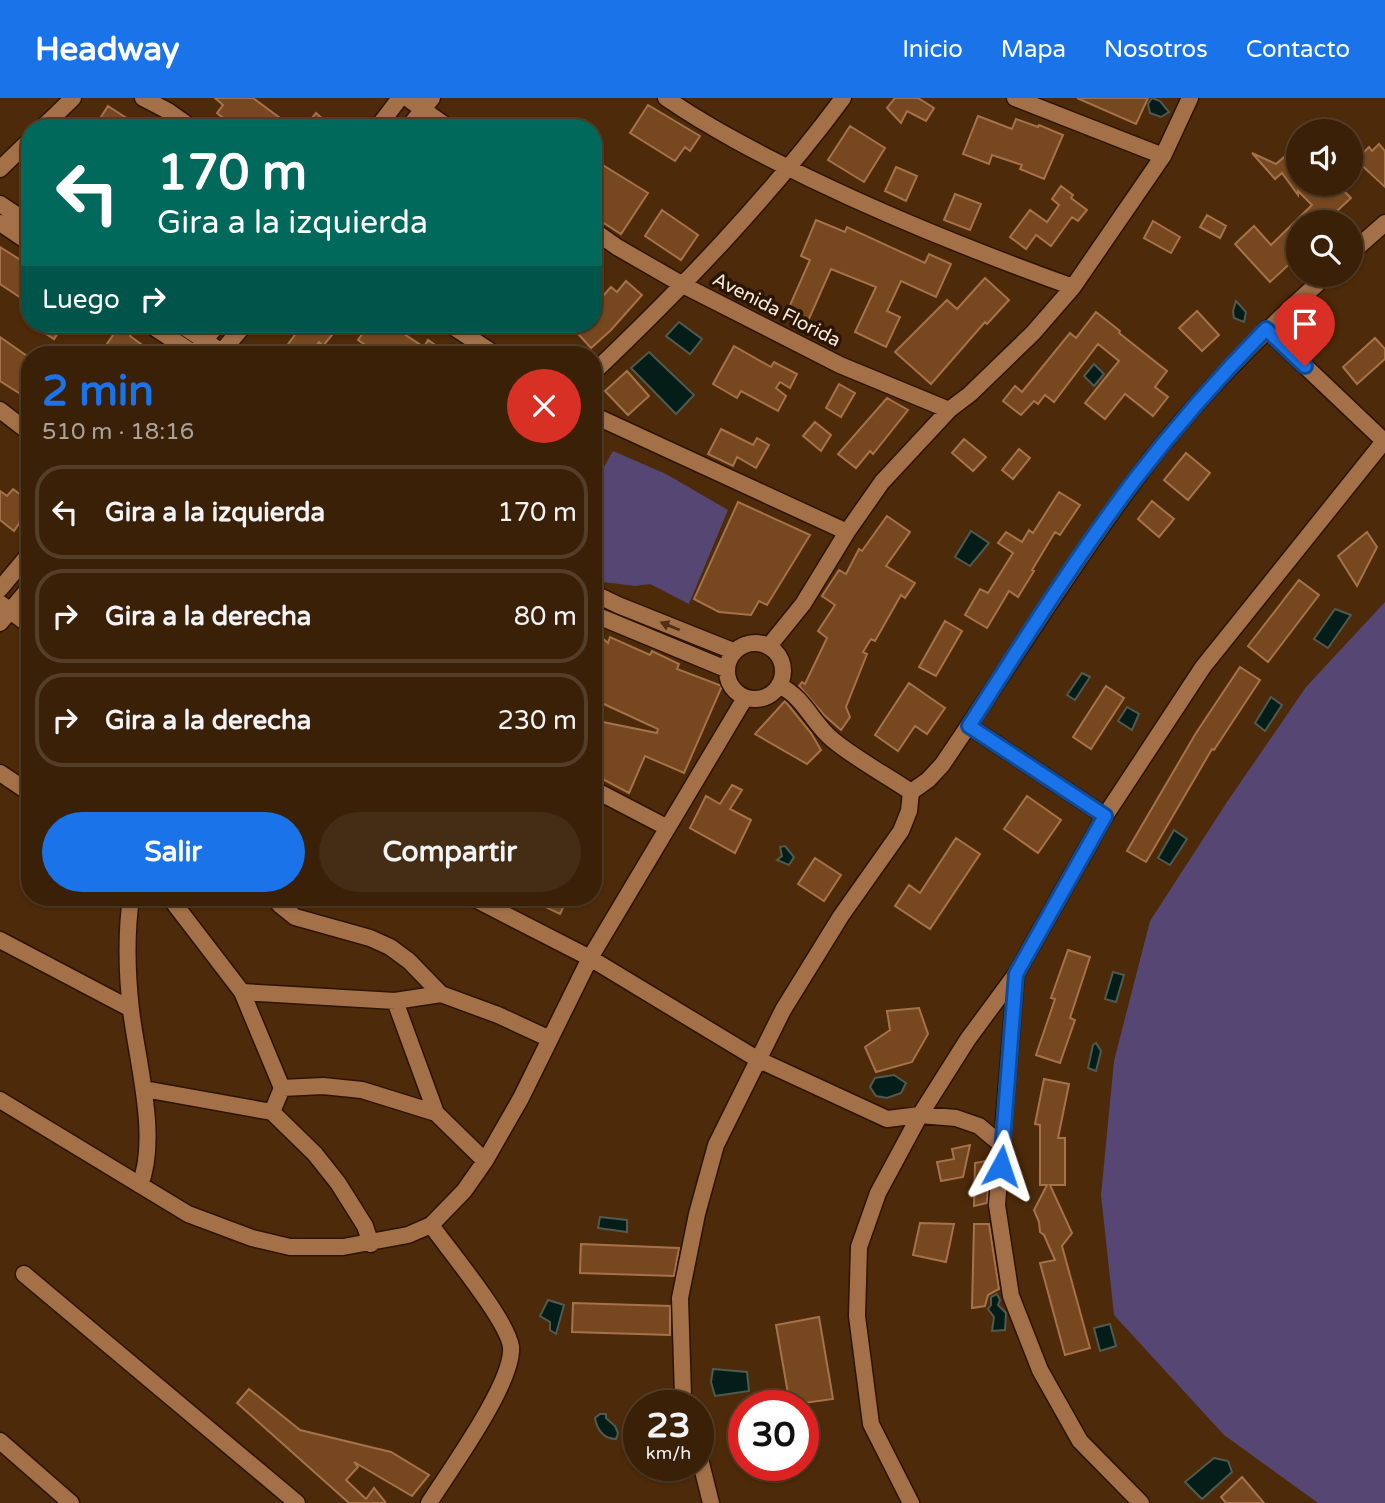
<!DOCTYPE html>
<html lang="es">
<head>
<meta charset="utf-8">
<style>
	:root { --surface:#3a2007; --page:#452d15; --text:#f1f3f6; --muted:#aba39b; --line:#543e28; --accent:#1a73e8 }
	body { margin:0; font-family:"Varela Round",sans-serif; background:var(--page); color:var(--text); height:100vh; display:flex; flex-direction:column; font-size:26px; white-space:nowrap }
	* { box-sizing:border-box; margin:0 }
	p { font-size:23px; color:var(--muted) }
	.icon { flex:none; width:38px; height:38px; fill:none; stroke:currentColor; stroke-width:2; stroke-linecap:round; stroke-linejoin:round }
	.map { position:relative; flex:1; overflow:hidden }
	.sheet { position:absolute; left:21px; top:248px; width:581px; height:560px; display:flex; flex-direction:column; background:var(--surface); border-radius:28px; box-shadow:0 2px 5px #0004,0 0 0 2px var(--line) }
	.sheet>* { flex:none }
	.guide { position:absolute; left:21px; top:21px; width:581px; height:214px; border-radius:28px; box-shadow:0 2px 5px #0004,0 0 0 2px var(--line); background:#00695c; color:#fff; overflow:hidden }
	.buttons { position:absolute; left:1286px; top:21px; display:grid; gap:14px }
	.buttons a { display:grid; place-items:center; width:77px; height:77px; border-radius:50%; background:var(--surface); box-shadow:0 2px 5px #0004,0 0 0 2px var(--line); font-size:35px }
	.speed { position:absolute; left:623px; top:1292px; display:flex; gap:14px; font-size:35px; font-weight:700; text-align:center }
	.speed>* { display:grid; place-content:center; width:91px; height:91px; border-radius:50%; background:var(--surface); box-shadow:0 2px 5px #0004,0 0 0 2px var(--line); line-height:1 }
	.speed small { font-size:18px; font-weight:400 }
	.speed .limit { border:10px solid #d22; background:#fff; color:#111 }
	.pin { position:absolute; display:grid; place-items:center; width:60px; height:60px; color:#fff; margin:-72px -30px; border-radius:50% 50% 50% 0; rotate:-45deg; box-shadow:0 0 7px #0007 }
	.pin .icon { rotate:45deg }
	.me { position:absolute; width:77px; margin:-38px; rotate:5deg; stroke-linejoin:round; filter:drop-shadow(0 0 5px #0008) }
	.turn { display:flex; align-items:center; gap:24px; height:147px; padding:0 21px; font-size:32px }
	.turn .icon { width:91px; height:91px; stroke-width:2.5 }
	.turn b { display:block; font-size:49px; line-height:60px }
	.then { display:flex; align-items:center; height:66px; padding:0 21px; background:#0003; gap:14px; font-size:26px }
	.round { display:grid; place-items:center; flex:none; width:74px; height:74px; border-radius:37px; background:var(--page) }
	.summary { display:flex; align-items:center; justify-content:space-between; height:119px; padding:0 21px }
	h1 { font-size:42px; font-weight:800; line-height:52px; color:var(--accent) }
	.button { display:flex; gap:14px; margin-top:auto; padding:14px 21px }
	.button a { flex:1; height:80px; border-radius:42px; background:var(--accent); color:#fff; font-size:28px; font-weight:800; line-height:80px; text-align:center }
	.button a+a { background:var(--page); color:var(--text) }
	ul { padding:0; list-style:none }
	li { display:flex; align-items:center; gap:21px; height:94px; margin:0 14px 10px; padding:0 7px; border:4px solid var(--line); border-radius:28px }
	li div { flex:1 }
	li b { display:block; font-size:26px }
	li em { font-style:normal }
	header { display:flex; align-items:center; gap:42px; box-sizing:border-box; height:98px; padding:0 35px; background:var(--accent); color:#fff }
	header strong { font-size:33px }
	nav { display:flex; gap:38px; margin-inline-start:auto; font-size:24px }
	.map>svg:first-child { display:block }
	.green { fill:#554674 }
	.water { fill:#041d18; stroke:#4f5a51; stroke-width:2 }
	.building { fill:#77481f; stroke:#a6724a; stroke-width:2 }
	.lines { fill:none; stroke-linecap:round; stroke-linejoin:round }
	.street-casing { stroke:#2d1401; stroke-width:19 }
	.street { stroke:#a37048; stroke-width:16 }
	.oneway { fill:#4e3119 }
	.route-casing { stroke:#114b97; stroke-width:18 }
	.route { stroke:#1a73e8; stroke-width:12 }
	.labels { text-anchor:middle; stroke-width:7; stroke-linejoin:round; paint-order:stroke }
	.street-label { font-size:19px; fill:#fee7d6; stroke:#2a1605 }
</style>
</head>
<body>
<header>
<strong>Headway</strong>
<nav><a>Inicio</a><a>Mapa</a><a>Nosotros</a><a>Contacto</a></nav>
</header>
<div class="map">
<svg width="1385" height="1405" viewBox="0 0 1385 1405">
	<rect width="100%" height="100%" fill="#4d2a09"/>
	<path class="green" d="M613 353 666 376 728 412 689 506 650 486 635 488 603 484 593 478V388Z
		M1385 504V1405H1318L1224 1337 1114 1217 1101 1097 1114 963 1150 823 1227 704 1306 589Z"/>
	<path class="water" d="M1152 0 1160 3 1169 14 1161 19 1150 15 1148 6Z
		M1236 203 1246 214 1244 224 1234 220 1233 213Z
		M679 224 702 241 690 256 666 238Z
		M649 254 694 297 676 316 631 270Z
		M1094 266 1104 276 1094 288 1084 278Z
		M971 433 989 445 970 468 955 459Z
		M1335 511 1351 517 1328 550 1314 541Z
		M1082 575 1090 579 1075 602 1067 597Z
		M1271 599 1282 607 1265 633 1255 625Z
		M1127 609 1139 616 1132 632 1118 623Z
		M1174 732 1187 741 1170 767 1158 760Z
		M785 748 794 759 789 767 777 762 782 758 780 749Z
		M1113 874 1124 877 1116 904 1105 901Z
		M1096 945 1101 953 1096 973 1088 970 1093 947Z
		M894 977 906 985 901 995 887 1000 876 998 870 989 875 980Z
		M600 1119 627 1122V1134L598 1130Z
		M997 1196 1000 1202 998 1207 1006 1215 1005 1232 992 1233 994 1219 988 1211 991 1207V1199Z
		M548 1202 564 1207 556 1236 550 1232V1224L540 1218Z
		M1110 1226 1116 1248 1100 1253 1094 1230Z
		M713 1271 747 1274 749 1293 715 1298 711 1284Z
		M600 1316H606V1320L615 1328 618 1335 616 1341C604 1341 597 1332 595 1320Z
		M1214 1360 1228 1363 1232 1374 1202 1401 1185 1384Z"/>
	<path class="building" d="M215 0H253L280 20 273 30H236L217 15 223 7Z
		M895 0H918L934 10 926 23 907 13 901 25 887 10Z
		M1077 0H1148L1136 26Z
		M648 7 700 38 690 53 685 49 675 63 630 35Z
		M108 8 142 30H94Z
		M316 15 333 30H304Z
		M978 18 1012 31 1016 21 1038 29 1039 27 1063 37 1044 81 1020 71 1022 67 992 57 989 66 963 56Z
		M850 28 885 50 864 84 828 62Z
		M1379 46 1385 53V89L1356 62 1369 49 1372 53Z
		M1298 47V86H1337L1351 100 1325 124H1298V158L1270 184 1235 146 1254 128 1271 147 1312 107 1298 93V97L1282 75 1275 81 1252 55 1276 66Z
		M593 61 648 95 621 136 593 118Z
		M896 69 917 78 906 103 885 93Z
		M1061 88 1073 97 1071 100 1087 112 1078 123 1072 119 1051 148 1036 137 1026 151 1010 139 1030 112 1047 124 1059 107 1052 101Z
		M955 96 981 106 970 132 944 122Z
		M662 112 698 137 681 162 645 138Z
		M1207 117 1226 128 1220 140 1200 129Z
		M816 122 845 134 847 129 925 165 929 156 951 166 936 199 901 183 887 213 900 219 886 249 855 234 876 189 831 171 808 223 787 214 810 162 801 158Z
		M1153 123 1180 139 1171 155 1144 140Z
		M0 149 30 168V206L0 186Z
		M985 180 1009 202 987 226 985 224 931 286 895 254 947 202 957 211Z
		M626 183 642 197 611 232 591 250 569 226H593V209L611 189 617 194Z
		M1197 213 1219 237 1202 253 1179 230Z
		M1096 214 1120 233 1119 235 1167 273 1155 289 1168 299 1153 318 1125 296 1105 321 1085 305 1119 263 1098 246 1054 304 1045 297 1038 306 1034 303 1021 317 1003 303 1015 288 1022 294 1070 235 1076 240Z
		M31 226H64L54 241Z
		M121 226H126L134 232 130 238 145 249 139 257H99Z
		M303 226H330L337 231 323 248 319 244 309 257H280Z
		M369 226H402L398 232 424 249 428 242 450 257H380L358 242Z
		M0 239 30 260V302L0 283Z
		M1375 240 1385 251V261L1357 286 1343 269Z
		M734 248 771 269 774 264 797 276 790 290 780 284 776 290 786 298 778 313 741 293 737 300 713 286Z
		M627 273 649 298 628 317 605 293Z
		M839 286 855 295 841 319 826 310Z
		M887 300 908 312 873 356 870 353 856 370 838 356Z
		M815 324 831 337 821 353 803 338Z
		M721 331 753 347 757 340 769 347 756 370 737 359 733 368 708 356Z
		M964 341 986 359 973 373 952 355Z
		M1019 351 1030 360 1013 381 1002 372Z
		M1186 355 1210 375 1188 402 1164 382Z
		M13 391 30 404V422L24 418 14 433 0 422V393L7 398Z
		M1059 394 1080 407 1060 437 1055 434 1032 472 1034 473 1018 499 1009 493 987 530 965 517 980 491 988 495 1013 455 998 445 1006 434 1022 444 1029 432 1033 435Z
		M1152 403 1174 421 1159 439 1138 421Z
		M738 404 810 437 767 507 759 503 751 517 719 514 694 501Z
		M887 418 910 434 886 468 915 485 905 500 901 497 875 543 871 541 863 554 867 556 846 609 850 619 841 632 824 617 799 588 802 584 805 586 827 540 818 533 835 507 822 498 839 472 846 476 859 451 862 453Z
		M1367 434 1377 449 1357 488 1338 458Z
		M1299 482 1319 497 1268 564 1248 548Z
		M945 523 962 533 936 578 919 569Z
		M593 532 608 545 610 539 650 557 652 553 679 566 677 571 722 588 684 675 645 658 629 695 593 676V622L657 635 658 631 593 601Z
		M1240 569 1260 582 1214 652 1212 651 1146 764 1127 753 1196 635Z
		M909 585 945 610 927 636 915 628 898 653 875 637Z
		M1106 588 1124 600 1091 651 1073 639Z
		M785 603 811 635 821 652 807 666 755 636Z
		M732 687 742 692 730 711 751 722 735 755 690 730 706 698 720 706Z
		M1027 698 1061 722 1038 755 1004 731Z
		M956 740 980 756 930 831 895 808 909 787 920 795Z
		M815 760 841 777 824 803 798 786Z
		M527 800H568L560 816Z
		M1068 852 1090 859 1070 920 1075 922 1060 965 1036 957 1055 901 1051 900Z
		M919 910 928 936 912 964 876 974 865 949 890 932 887 913Z
		M1044 981 1069 986 1058 1040H1065V1087H1050L1072 1135 1062 1148 1090 1250 1065 1257 1040 1165 1055 1162 1044 1137 1040 1134 1039 1124 1034 1112 1047 1087H1040V1027L1035 1026Z
		M970 1047 963 1079 941 1083 937 1064 954 1061 952 1051Z
		M986 1063 989 1078 987 1105 974 1108 975 1065Z
		M920 1125 954 1126 946 1164 913 1157Z
		M974 1126H989L999 1191 988 1197 985 1208 972 1210Z
		M581 1146 679 1150 674 1178 580 1175Z
		M573 1205 670 1208V1237L572 1234Z
		M819 1219 833 1301 790 1307 776 1227Z
		M249 1291 300 1332 391 1354 429 1377 412 1398 354 1364 358 1369 346 1382 366 1401 374 1390 386 1405H349L237 1305Z
		M1242 1379 1264 1405H1226L1221 1399Z"/>
	<g class="lines">
		<g class="street-casing">
			<path id="street" d="M143 0 168 13 192 30
				M407 0 449 30
				M666 0C711 31 762 57 811 81 896 122 984 157 1073 189
				M1015 0 1163 58
				M42 30 73 0
				M377 30 400 0
				M408 30 432 0
				M0 71 30 42
				M0 106 30 126
				M0 125 30 145
				M593 132 617 149 683 187 840 267 949 312
				M1351 155 1385 125
				M149 226 196 257
				M180 226 226 257
				M449 226 496 257
				M1266 231 1384 343
				M200 248 218 226
				M219 257 245 226
				M593 275C683 189 769 100 843 0
				M0 312 30 335
				M593 317 847 434
				M0 491 30 455
				M593 495 618 507 733 553
				M0 505 30 528
				M593 516 726 571
				M0 525 30 489
				M727 573a28 28 0 1 1 56 0a28 28 0 1 1-56 0Z
				M769 548 803 506 847 434 882 384 949 312 970 296 1033 235 1073 189 1163 58 1190 0
				M779 587C806 601 811 624 833 642 856 661 886 677 911 694
				M969 628 1105 718
				M0 675 30 695
				M593 691 666 729
				M131 800C126 835 127 876 131 912 137 963 159 1039 140 1087
				M170 800 242 894 282 990 272 1014
				M275 800 280 807 295 819 370 840 390 849 409 863 441 896 498 917 550 941
				M473 800 590 860 757 961 887 1021 920 1017 956 1020 979 1028 1003 1048
				M0 842 131 911
				M1016 876 997 1107 1011 1198 1040 1272 1080 1343 1141 1405
				M242 894 395 903 441 896
				M395 903 436 1015 485 1063
				M282 990 323 988 362 992 436 1015
				M144 991 272 1014 315 1056 338 1085 365 1128 371 1146
				M0 1002 188 1116 252 1140 290 1149H343L408 1137 431 1127 464 1093 485 1063 521 1000 590 860 745 600
				M24 1176 297 1405
				M686 1307 683 1298 680 1200 697 1116 716 1047 783 912 841 818 901 733 909 713 911 694 928 682 942 667C1007 572 1067 474 1135 382 1191 306 1257 239 1327 177
				M0 1343 71 1405
				M698 1353 711 1405
				M429 1405C450 1372 514 1284 511 1249 508 1223 448 1151 431 1127
				M911 1405 871 1326 857 1218 859 1149 878 1095 920 1017 968 941 1016 876 1105 718 1203 569 1385 342"/>
		</g>
		<use href="#street" class="street"/>
	</g>
	<defs><path id="oneway-solid" d="M-6-.8H1V-3.2L6.5 0L1 3.2V.8H-6Z" transform="scale(1.75)"/></defs>
	<use class="oneway" href="#oneway-solid" transform="translate(670 528) rotate(-158)"/>
	<g class="lines">
		<g class="route-casing">
			<path id="route" d="M1001 1068 1016 876 1105 718 969 628C1023 544 1076 459 1136 380 1176 328 1220 278 1266 231L1305 268"/>
		</g>
		<use href="#route" class="route"/>
	</g>
	<g class="labels">
		<g class="street-label">
			<text transform="translate(777 211) rotate(27)" y="7">Avenida Florida</text>
		</g>
	</g>
</svg>
<div class="buttons">
<a><svg class="icon" aria-label="sound" viewBox="0 0 24 24"><path d="M4 9h4l5-4v14l-5-4H4zM17 9q2 3 0 6"/></svg></a>
<a><svg class="icon" aria-label="search" viewBox="0 0 24 24"><circle cx="10" cy="10" r="6"/><path d="M15 15l6 6"/></svg></a>
</div>
<div class="speed"><div>23<small>km/h</small></div><div class="limit">30</div></div>
<div class="pin" style="left:1305px;top:268px;background:#d93025"><svg class="icon" aria-label="arrive" viewBox="0 0 24 24"><path d="M6 21V4h12l-3 4 3 4H6"/></svg></div>
<svg class="me" style="left:1001px;top:1068px" viewBox="-20 -20 40 40"><path d="M0-17L14 15 0 8-14 15z" fill="#1a73e8" stroke="#fff" stroke-width="4"/></svg>
<div class="guide">
<div class="turn"><svg class="icon" aria-label="left" viewBox="0 0 24 24"><path d="M17 20v-9H6M10 6l-5 5 5 5"/></svg><div><b>170 m</b>Gira a la izquierda</div></div>
<div class="then">Luego<svg class="icon" aria-label="right" viewBox="0 0 24 24"><path d="M7 20v-9h11M14 6l5 5-5 5"/></svg></div>
</div>
<section class="sheet">
<div class="summary"><div><h1>2 min</h1><p>510 m · 18:16</p></div><a class="round" style="background:#d93025;color:#fff"><svg class="icon" aria-label="close" viewBox="0 0 24 24"><path d="M6 6l12 12M18 6L6 18"/></svg></a></div>
<ul>
<li><svg class="icon" aria-label="left" viewBox="0 0 24 24"><path d="M17 20v-9H6M10 6l-5 5 5 5"/></svg><div><b>Gira a la izquierda</b></div><em>170 m</em></li>
<li><svg class="icon" aria-label="right" viewBox="0 0 24 24"><path d="M7 20v-9h11M14 6l5 5-5 5"/></svg><div><b>Gira a la derecha</b></div><em>80 m</em></li>
<li><svg class="icon" aria-label="right" viewBox="0 0 24 24"><path d="M7 20v-9h11M14 6l5 5-5 5"/></svg><div><b>Gira a la derecha</b></div><em>230 m</em></li>
</ul>
<div class="button"><a>Salir</a><a>Compartir</a></div>
</section>
</div>
</body>
</html>
